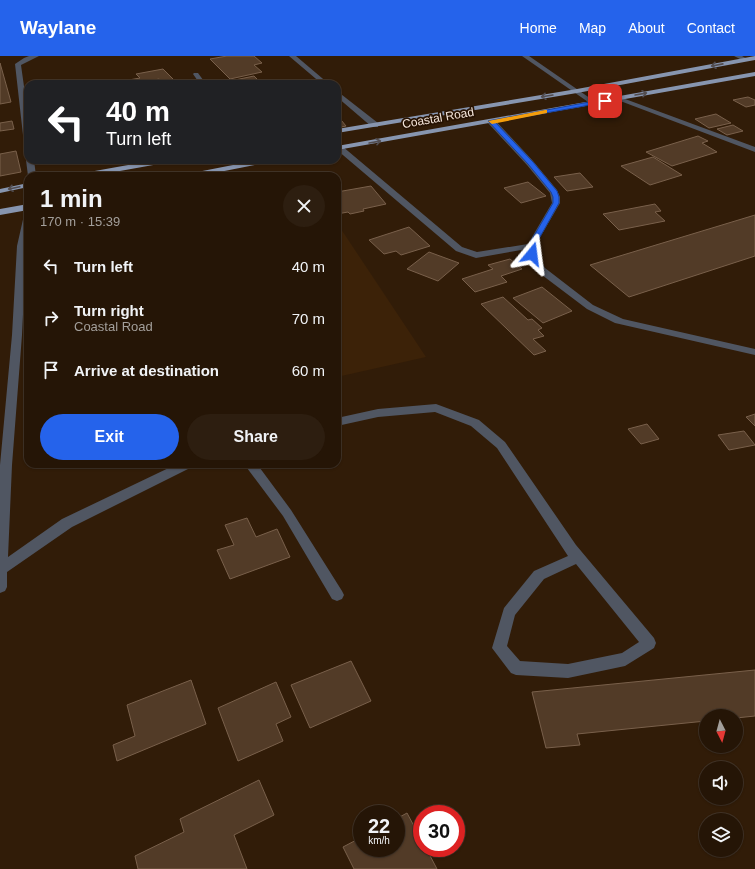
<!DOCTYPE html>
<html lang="en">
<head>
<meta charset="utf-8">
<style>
	:root { --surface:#251506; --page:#2d1e10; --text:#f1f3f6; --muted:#a39f9b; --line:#423428; --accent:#2563eb }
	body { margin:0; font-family:Helvetica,sans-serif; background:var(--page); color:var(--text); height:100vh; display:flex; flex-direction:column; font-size:15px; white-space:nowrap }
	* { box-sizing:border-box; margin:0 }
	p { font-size:13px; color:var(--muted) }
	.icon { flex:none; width:22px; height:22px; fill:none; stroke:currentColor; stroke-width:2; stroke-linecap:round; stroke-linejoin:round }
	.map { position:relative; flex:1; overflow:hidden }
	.details { position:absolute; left:24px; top:116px; width:317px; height:296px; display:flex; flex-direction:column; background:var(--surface); border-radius:12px; box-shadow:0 1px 3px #0004,0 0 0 1px var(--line) }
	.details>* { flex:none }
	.hud { position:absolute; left:24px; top:24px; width:317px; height:84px; border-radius:12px; box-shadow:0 1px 3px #0004,0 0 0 1px var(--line); background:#202124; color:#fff; overflow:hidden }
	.needle { width:26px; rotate:174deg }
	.fabs { position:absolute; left:699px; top:653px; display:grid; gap:8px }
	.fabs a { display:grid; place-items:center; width:44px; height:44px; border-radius:50%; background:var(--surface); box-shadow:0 1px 3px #0004,0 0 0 1px var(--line); font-size:20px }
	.speed { position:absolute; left:353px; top:749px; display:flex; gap:8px; font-size:20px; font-weight:700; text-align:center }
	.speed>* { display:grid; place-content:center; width:52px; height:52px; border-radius:50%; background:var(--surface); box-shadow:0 1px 3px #0004,0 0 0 1px var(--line); line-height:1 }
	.speed small { font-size:10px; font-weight:400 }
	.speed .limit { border:6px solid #d22; background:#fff; color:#111 }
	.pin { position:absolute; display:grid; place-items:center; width:34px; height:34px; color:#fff; margin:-17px; border-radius:8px; box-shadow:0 2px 6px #0006 }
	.me { position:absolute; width:44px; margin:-22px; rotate:16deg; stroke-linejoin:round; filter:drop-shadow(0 0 3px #0008) }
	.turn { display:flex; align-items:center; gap:14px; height:84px; padding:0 16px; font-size:18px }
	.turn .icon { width:52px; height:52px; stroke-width:2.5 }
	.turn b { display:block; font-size:28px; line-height:34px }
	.round { display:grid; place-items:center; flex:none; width:42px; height:42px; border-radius:21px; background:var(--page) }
	.headline { display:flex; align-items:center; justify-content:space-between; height:68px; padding:0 16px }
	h1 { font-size:24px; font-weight:800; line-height:30px }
	.primary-button { display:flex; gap:8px; margin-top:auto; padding:8px 16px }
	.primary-button a { flex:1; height:46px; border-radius:24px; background:var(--accent); color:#fff; font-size:16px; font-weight:800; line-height:46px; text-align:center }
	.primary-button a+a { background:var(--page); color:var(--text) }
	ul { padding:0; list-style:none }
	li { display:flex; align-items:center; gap:12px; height:52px; padding:0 16px }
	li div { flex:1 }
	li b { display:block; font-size:15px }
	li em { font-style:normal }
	header { display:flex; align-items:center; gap:24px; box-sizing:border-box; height:56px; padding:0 20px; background:var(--accent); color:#fff }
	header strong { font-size:19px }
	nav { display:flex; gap:22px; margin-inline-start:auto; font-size:14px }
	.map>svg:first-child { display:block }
	.built { fill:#3c2208 }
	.building { fill:#523b27; stroke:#79604b }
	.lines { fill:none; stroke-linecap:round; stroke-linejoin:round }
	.minor { fill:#505662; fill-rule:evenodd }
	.trunk { fill:#8795af; fill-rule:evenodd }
	.oneway { stroke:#524d50 }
	.route { fill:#2563eb; stroke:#184099 }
	.slow { fill:#f59e0b }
	.labels { text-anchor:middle; stroke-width:3.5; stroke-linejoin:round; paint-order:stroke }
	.far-street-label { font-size:12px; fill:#f6e7dc; stroke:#261202 }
</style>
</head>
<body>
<header>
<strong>Waylane</strong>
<nav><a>Home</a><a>Map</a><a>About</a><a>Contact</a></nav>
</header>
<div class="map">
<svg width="755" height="813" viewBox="0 0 755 813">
	<rect width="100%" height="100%" fill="#311c08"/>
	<path class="built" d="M337 167 426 301 337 321Z"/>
	<path class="building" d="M227 0H254L262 7 254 9 262 16 230 23 210 3Z
		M0 7 11 46 0 48Z
		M163 13 174 24 163 26 159 23 149 25 152 28H125L123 25 140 22 136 18Z
		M254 20 262 28H232L230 25Z
		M748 41 755 44V49L746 51 733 44Z
		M716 58 731 67 709 72 695 63Z
		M337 59 346 70 337 72Z
		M12 65 14 73 0 75V67Z
		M733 69 743 75 727 79 717 73Z
		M698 80 708 85 702 87 717 96 672 110 646 96Z
		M16 95 21 116 0 120V98Z
		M653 101 682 119 650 129 621 110Z
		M580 117 593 131 567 135 554 121Z
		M528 126 546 140 521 147 504 132Z
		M371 130 386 148 363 153 364 155 350 158 348 156 337 158V136Z
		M655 148 661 155 655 156 665 165 619 174 603 158Z
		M755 159V200L629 241 590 209Z
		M409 171 430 190 401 199 396 195 384 198 369 184Z
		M429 196 459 207 438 225 407 213Z
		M510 203 522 213 501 220 507 226 475 236 462 223 493 213 488 209Z
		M542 231 572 255 543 267 513 242Z
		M503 241 528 264 532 263 542 272 538 274 544 280 533 283 546 295 534 299 481 248Z
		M755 358V370L746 361Z
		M647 368 659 383 641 388 628 373Z
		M744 375 755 389 729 394 718 379Z
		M247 462 256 481 277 473 290 501 230 523 217 494 234 489 225 469Z
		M351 605 371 645 310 672 291 629Z
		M755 614V660L736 662V660H706V665L577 678 580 689 546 692 532 636Z
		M191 624 206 668 117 705 113 689 135 680 127 649Z
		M276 626 291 661 276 668 283 685 238 705 218 652Z
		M259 724 274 759 234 779 247 813H138L135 800 184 776 180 763Z
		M407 757 422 785V792H426L437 813H354L343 791 362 781V792H396V763Z"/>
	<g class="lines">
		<path class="minor" d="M29 0H39L21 9 28 59V90L24 88 15 8 24 2Z
			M289 0H296L329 28H322Z
			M522 0H529L597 47 591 48Z
			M734 0H742L749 4 744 5Z
			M194 17H198L206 28H200L193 18Z
			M337 35 378 67V71H372L337 41Z
			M617 40 755 91V96L615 43 614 42Z
			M488 63H494L533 105 557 134 560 141V147L535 190 537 198 545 212 593 249 623 263 755 293V299L615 267 587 253 538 216 527 198V193L476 202 456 195 337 94V90H342L462 191 477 196 528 188 552 147 550 137 527 109 488 67Z
			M28 102V104H34L36 120H28L26 104Z
			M28 156 22 279 12 409 8 501 62 463 177 408H194L192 411 72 471 7 516V531L5 535 0 537V409L12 279 17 190 24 159Z
			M436 348 479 364 505 386 576 489 654 582 656 587 654 592 625 610 568 622 516 619 511 617 492 592 504 552 534 515 568 500 497 392 471 370 435 356 378 361 337 370V362L378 353ZM576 508 639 586 622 597 568 608 520 605 507 590 515 559 544 523Z
			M244 408H257L291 454 342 535 344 539 342 543 337 545 332 543 283 460Z"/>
		<path class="trunk" d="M755 0V4L577 37 337 77V73L577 33Z
			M755 16V20L337 94V90Z
			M156 104H174L170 106 92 120H74L78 118Z
			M258 104H274L270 106 199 120H183L187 118Z
			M28 127V131L0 137V133Z
			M28 148V154L0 159V153Z"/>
	</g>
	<defs><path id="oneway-shaft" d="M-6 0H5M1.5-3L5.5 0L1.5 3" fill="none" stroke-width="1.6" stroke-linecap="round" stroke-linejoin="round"/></defs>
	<g class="oneway">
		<use href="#oneway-shaft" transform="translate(717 9) rotate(169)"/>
		<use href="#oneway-shaft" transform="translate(641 38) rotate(-10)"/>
		<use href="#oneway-shaft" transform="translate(547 40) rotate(171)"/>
		<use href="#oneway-shaft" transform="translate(375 86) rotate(-10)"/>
		<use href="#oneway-shaft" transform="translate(14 132) rotate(168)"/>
	</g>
	<path class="route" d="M605 43H607V46L495 66 533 106 557 135 559 141V147L535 190V198L529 200 528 190 553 147V141L551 136 528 108 488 65Z"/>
	<path class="slow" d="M545 54H547V57L492 68 488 65Z"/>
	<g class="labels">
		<g class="far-street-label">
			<text transform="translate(438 62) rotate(-10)" y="4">Coastal Road</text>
		</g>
	</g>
</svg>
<div class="fabs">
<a><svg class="needle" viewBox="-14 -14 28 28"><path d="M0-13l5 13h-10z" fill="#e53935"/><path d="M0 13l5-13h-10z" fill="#a39f9b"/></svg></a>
<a><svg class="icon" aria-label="sound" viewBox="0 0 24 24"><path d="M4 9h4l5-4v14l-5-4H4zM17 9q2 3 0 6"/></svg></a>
<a><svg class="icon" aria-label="layers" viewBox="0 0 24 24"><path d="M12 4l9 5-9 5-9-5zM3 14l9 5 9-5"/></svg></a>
</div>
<div class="speed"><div>22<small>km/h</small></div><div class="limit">30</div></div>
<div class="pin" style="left:605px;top:45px;background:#d93025"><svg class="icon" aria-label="arrive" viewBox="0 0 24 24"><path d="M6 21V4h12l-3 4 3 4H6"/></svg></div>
<svg class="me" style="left:532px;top:198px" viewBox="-20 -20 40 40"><path d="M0-17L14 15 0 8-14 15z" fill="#2563eb" stroke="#fff" stroke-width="4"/></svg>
<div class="hud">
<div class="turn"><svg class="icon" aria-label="left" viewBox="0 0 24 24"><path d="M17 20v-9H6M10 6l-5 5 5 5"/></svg><div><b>40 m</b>Turn left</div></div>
</div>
<section class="details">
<div class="headline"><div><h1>1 min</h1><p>170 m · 15:39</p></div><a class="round"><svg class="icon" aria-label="close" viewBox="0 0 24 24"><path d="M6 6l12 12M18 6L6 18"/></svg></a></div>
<ul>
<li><svg class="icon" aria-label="left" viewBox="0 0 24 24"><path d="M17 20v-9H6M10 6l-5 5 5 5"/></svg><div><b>Turn left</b></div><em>40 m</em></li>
<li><svg class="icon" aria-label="right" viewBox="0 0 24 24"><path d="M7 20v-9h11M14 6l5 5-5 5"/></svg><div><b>Turn right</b><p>Coastal Road</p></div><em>70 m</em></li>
<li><svg class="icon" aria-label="arrive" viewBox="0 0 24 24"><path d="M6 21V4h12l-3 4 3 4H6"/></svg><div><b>Arrive at destination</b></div><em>60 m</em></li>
</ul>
<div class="primary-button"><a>Exit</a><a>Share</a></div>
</section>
</div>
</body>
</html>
